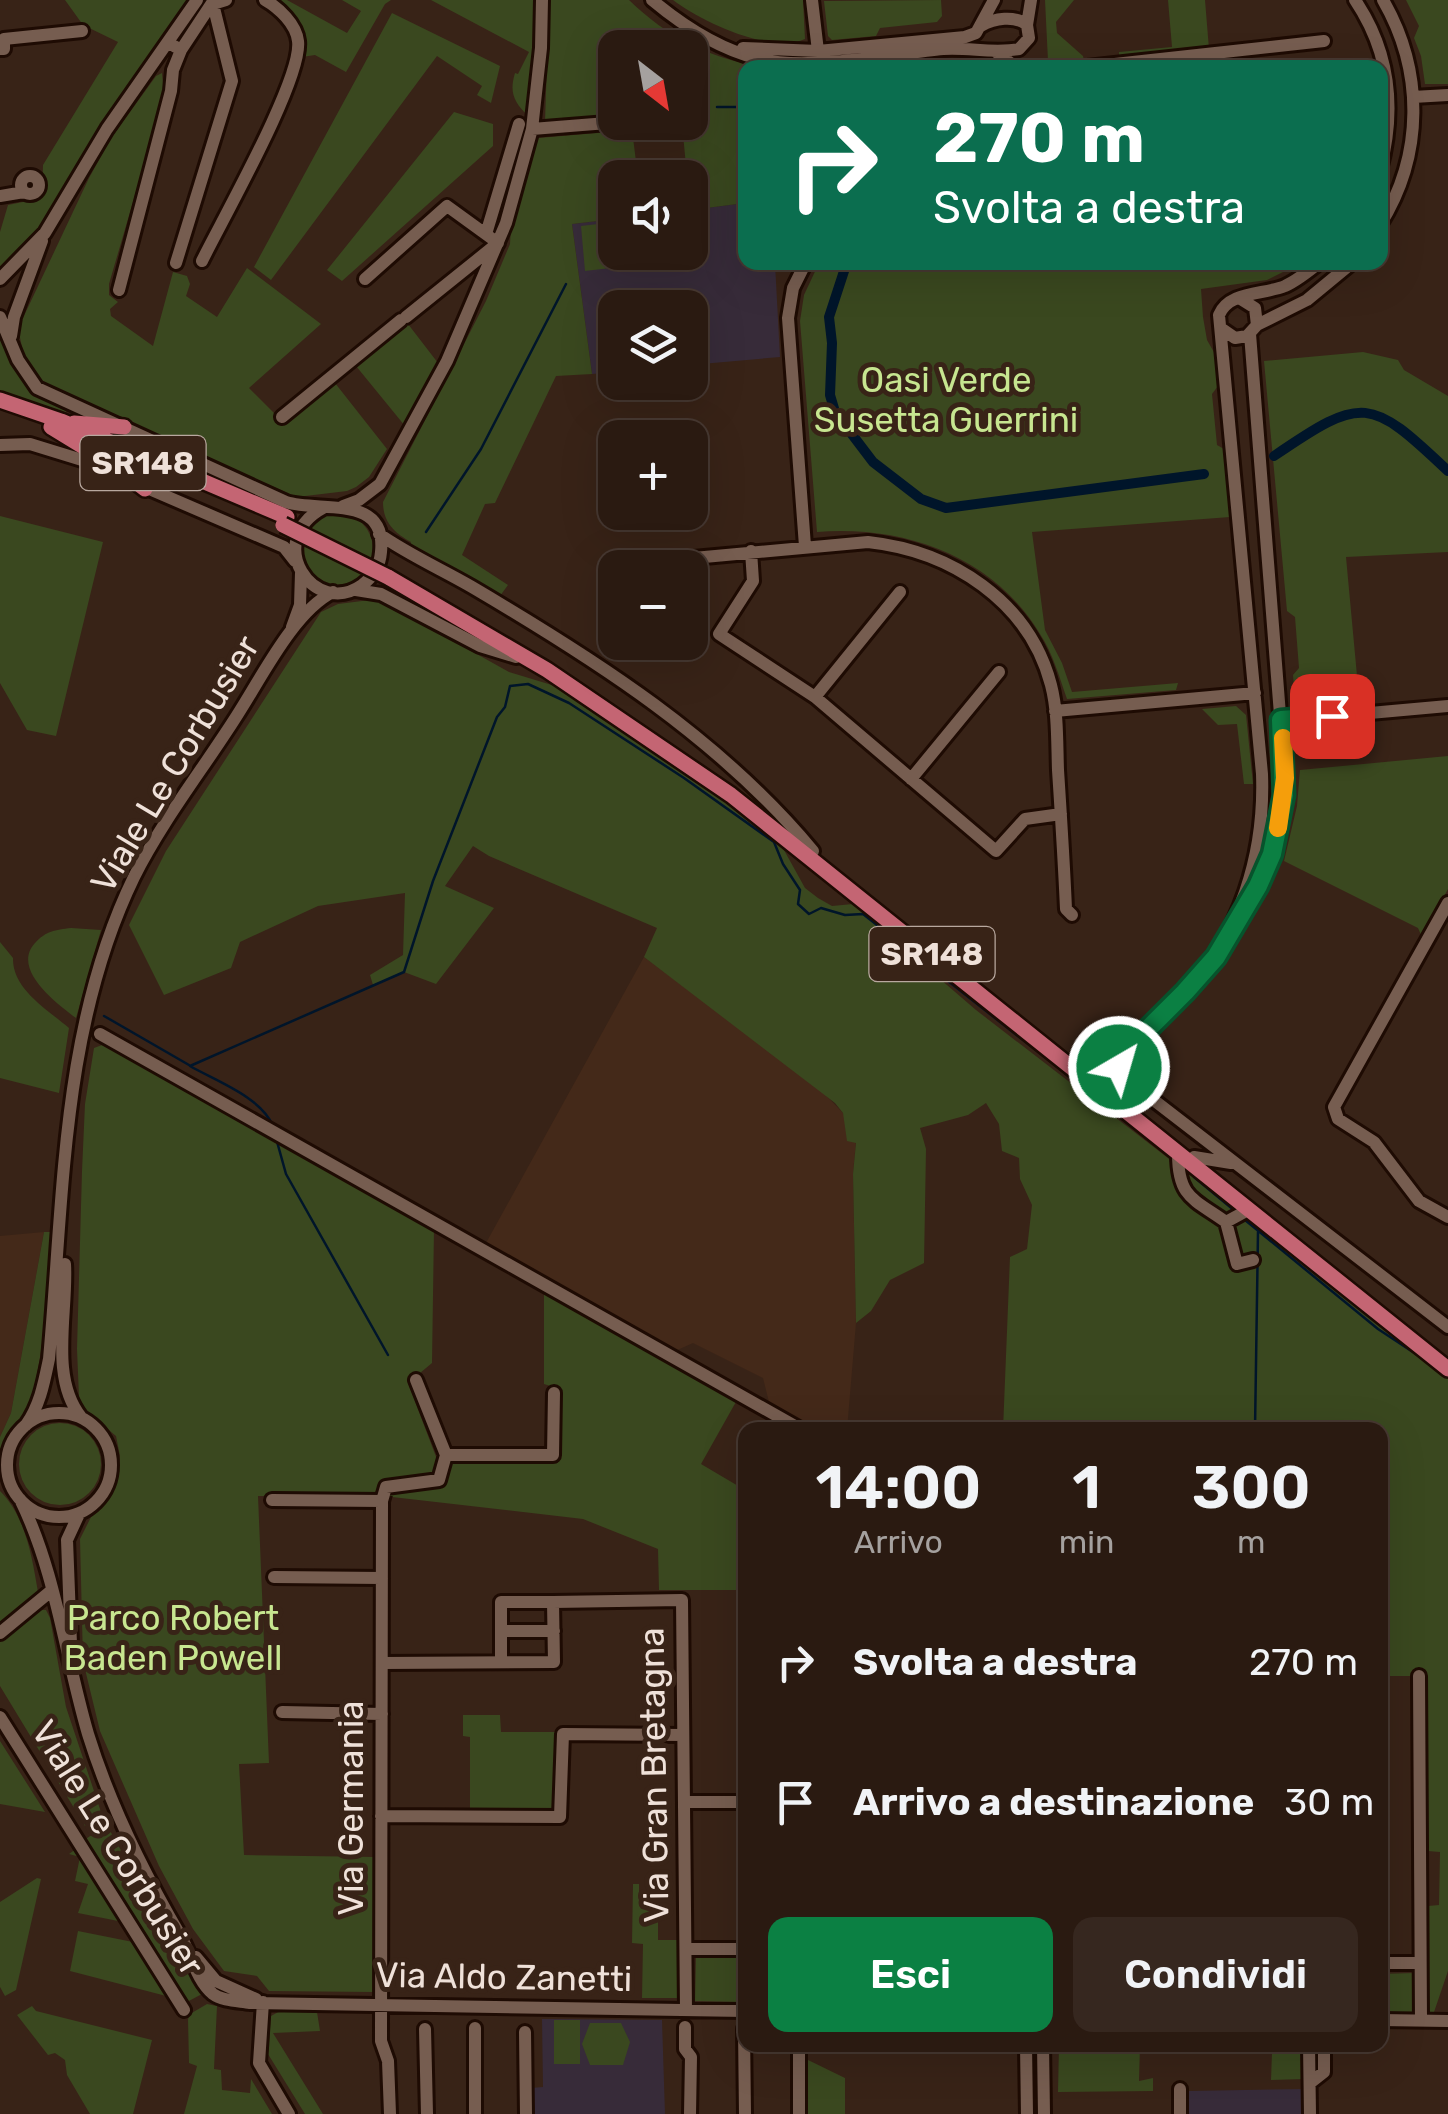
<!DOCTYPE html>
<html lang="it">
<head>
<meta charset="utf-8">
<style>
	:root { --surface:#2a1a11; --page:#36271f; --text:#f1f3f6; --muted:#a5a19f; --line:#463831; --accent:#0b8043 }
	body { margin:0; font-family:Rubik,sans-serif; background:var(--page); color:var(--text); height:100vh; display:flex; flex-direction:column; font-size:38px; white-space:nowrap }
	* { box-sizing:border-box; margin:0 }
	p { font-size:32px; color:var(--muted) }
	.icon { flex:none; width:55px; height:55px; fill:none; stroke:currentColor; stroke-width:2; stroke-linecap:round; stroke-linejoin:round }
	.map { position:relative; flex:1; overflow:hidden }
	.side { position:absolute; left:738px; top:1422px; width:650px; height:630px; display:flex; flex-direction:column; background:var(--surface); border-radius:20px; box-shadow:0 10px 40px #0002,0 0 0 2px var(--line) }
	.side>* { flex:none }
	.top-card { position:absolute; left:738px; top:60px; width:650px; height:210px; border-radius:20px; box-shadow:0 10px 40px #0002,0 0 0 2px var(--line); background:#0b6e4f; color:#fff; overflow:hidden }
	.needle { width:65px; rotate:149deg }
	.tools { position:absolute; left:598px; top:30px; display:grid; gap:20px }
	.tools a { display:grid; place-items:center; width:110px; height:110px; border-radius:20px; background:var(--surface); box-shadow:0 10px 40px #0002,0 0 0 2px var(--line); font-size:50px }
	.pin { position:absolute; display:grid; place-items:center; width:85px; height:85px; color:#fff; margin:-42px; border-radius:20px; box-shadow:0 5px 15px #0006 }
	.me { position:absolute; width:110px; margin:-55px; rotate:38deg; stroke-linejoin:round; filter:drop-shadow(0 0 8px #0008) }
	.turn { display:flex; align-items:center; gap:35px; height:210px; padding:0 30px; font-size:45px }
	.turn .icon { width:130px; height:130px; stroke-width:2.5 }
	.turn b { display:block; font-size:70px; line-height:85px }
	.eta { display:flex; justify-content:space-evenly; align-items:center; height:170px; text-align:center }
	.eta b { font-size:60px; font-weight:600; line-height:70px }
	.action { display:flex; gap:20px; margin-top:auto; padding:20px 30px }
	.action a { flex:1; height:115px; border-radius:20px; background:var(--accent); color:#fff; font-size:40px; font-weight:600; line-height:115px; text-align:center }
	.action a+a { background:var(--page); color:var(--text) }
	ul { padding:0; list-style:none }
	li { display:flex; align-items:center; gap:30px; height:140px; padding:0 30px }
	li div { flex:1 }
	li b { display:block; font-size:38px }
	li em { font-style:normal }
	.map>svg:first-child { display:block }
	.built { fill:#442919 }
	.education { fill:#372b39 }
	.green { fill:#3a481f }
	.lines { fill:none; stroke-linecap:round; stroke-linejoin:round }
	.stream { stroke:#00152a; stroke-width:2.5 }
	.canal { stroke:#00152a; stroke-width:10 }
	.minor-casing { stroke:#1e0b03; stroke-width:18 }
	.major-casing { stroke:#1e0b03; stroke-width:20 }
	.minor { stroke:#765d50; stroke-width:12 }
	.major { stroke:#c46573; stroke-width:15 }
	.major-bridge-casing { stroke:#1e0b03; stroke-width:20; stroke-linecap:butt }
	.major-bridge { stroke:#c46573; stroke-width:15 }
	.route-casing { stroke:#07532c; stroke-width:25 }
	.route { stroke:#0b8043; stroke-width:18 }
	.slow { stroke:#f59e0b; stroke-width:18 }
	.labels { text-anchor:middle; stroke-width:10; stroke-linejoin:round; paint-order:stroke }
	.shield { fill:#382317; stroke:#b8a89f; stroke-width:2.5 }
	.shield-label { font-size:32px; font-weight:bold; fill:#efe1d9 }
	.park-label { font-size:35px; fill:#c7e690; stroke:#382317 }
	.street-label { font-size:35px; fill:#efe1d9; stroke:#382317 }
</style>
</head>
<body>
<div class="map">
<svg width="1448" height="2114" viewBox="0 0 1448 2114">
	<rect width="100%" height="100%" fill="#382317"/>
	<path class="built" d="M644 957 814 1083 843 1113 856 1142 853 1174 856 1323 847 1430H812L770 1406 763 1378 693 1343 673 1352 486 1243Z
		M44 1232 11 1413 0 1437V1236Z"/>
	<path class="education" d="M745 203V262L775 263 780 357 690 365V308H615V372L592 374 572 224 615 219V252H690V210Z
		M542 2019 662 2020 665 2114H531V2088L543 2087Z
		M1305 2089V2114H1189V2091Z"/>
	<path class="green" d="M65 0H190L97 133 48 217 32 238 0 268V232L8 205 42 198 43 165 118 42 83 25Z
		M276 0H287L347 33 361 11 342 0H391L385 4 346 72 315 55 302 57 291 17Z
		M431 0H536L537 56 528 116C514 102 509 93 515 73L518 74 529 52Z
		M549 0H629C667 37 708 57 760 67L745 68V203L691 210 690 178 687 177 682 123 690 122V48H615V117L547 124 545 122Z
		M673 0H803L805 39C772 55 700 21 673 0Z
		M941 0 942 16 937 22 880 28 876 36 832 40 828 36 824 1Z
		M1045 0H1074L1056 22 1057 33 1083 56 1084 61 1042 64 1048 61Z
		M1168 0H1205L1209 49 1119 58V52L1172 47Z
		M1406 0H1448V84H1425L1421 56 1414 38 1419 26Z
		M392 13 500 66 491 103 477 95 482 86 437 56 271 280 254 267Z
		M162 73 164 96 109 284V295L118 302 110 309 111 316 153 346 173 272 187 276 190 284 186 296 217 317 247 268 321 324 249 388 286 425 335 383 387 449 369 477 356 487 347 491 297 497 50 391 25 361 19 333 22 320 89 178 111 138 156 76Z
		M454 112 493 124V146L342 281 327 270Z
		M632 130 638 177 615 178V219L572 224 592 374 556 376 495 503 485 504 462 555 508 585 500 596 410 545 411 542C395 533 383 523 383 502L486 301 510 244 511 227 538 138Z
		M615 222 619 267 585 271 581 226Z
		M819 263H1301L1267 280 1201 289 1203 317 1207 340 1215 354 1218 386 1212 394 1217 445 1224 449 1230 517 1032 532 1045 630 1062 663 1072 692 1178 683 1176 690 1067 699C1059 676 1053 654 1040 634 993 556 904 525 817 532L800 321 804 295Z
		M408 324 438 363 405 426 356 366Z
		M0 327C22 374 16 386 66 411L64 417 0 395Z
		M1363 352 1398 360 1404 370 1448 396V552L1346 557 1360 708 1296 713 1293 675 1299 668 1295 617 1287 611 1264 361Z
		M301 549a36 36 0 1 1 72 0a36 36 0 1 1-72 0Z
		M0 516 103 542 56 736 27 730 0 683Z
		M370 600H380L509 672 565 689 680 767 779 841 805 888 818 898 832 906 853 904 976 1010 1448 1374V1971L1433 2015H1429L1428 1906 1439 1905 1440 1852 1428 1851 1426 1676H1380V1430H1003L1010 1257 1027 1249 1032 1205 1020 1179 1019 1158 1002 1151 999 1124 986 1103 968 1115 920 1128 926 1149 924 1263 890 1280 871 1311 856 1323 853 1174 856 1143 847 1141 843 1113 835 1103 644 957 657 928 489 856 473 846 445 886 494 908 436 984 404 972 373 985 370 975 403 955 405 893 318 906 240 942 231 968 164 995 129 925 166 851 321 612 338 604Z
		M1236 706 1246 715 1253 784H1244L1237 724 1218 725 1202 709Z
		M1448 756V889L1422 937 1418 928 1284 861 1297 806 1300 770Z
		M71 928 101 930 76 1018C56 1003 11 969 35 943 46 931 55 930 71 928Z
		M0 942 13 958C12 989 48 1010 69 1028L59 1093 0 1078Z
		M102 1045 131 1058 434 1229 432 1363 408 1383 438 1462 558 1463 557 1388 544 1384V1291L737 1400 701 1464 745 1490V1590H659L658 1549 583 1519 392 1497 258 1496 269 1763 239 1764 244 1855 375 1857 373 1992 269 1991 257 1976 224 1971 193 1929 159 1866 100 1731 83 1661 80 1539 91 1517 116 1486 120 1456 116 1436 87 1412 79 1397 77 1349 82 1171 85 1104 94 1048Z
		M44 1232H51C47 1281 46 1424 0 1449V1437L11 1413Z
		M19 1464a41 41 0 1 1 82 0a41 41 0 1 1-82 0Z
		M0 1491C26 1517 32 1557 38 1592L0 1622Z
		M39 1610H46L50 1618 66 1707 101 1812 98 1818 85 1826 0 1686V1640Z
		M463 1715H500L501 1732H558L557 1810H470V1737L463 1736Z
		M0 1741 45 1812 0 1804Z
		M103 1827 109 1829 202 1994 187 2002 83 1841Z
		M76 1849 123 1922 78 1913 88 1884 75 1881 80 1857 69 1854Z
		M37 1878 41 1879 16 1990 5 1996 0 1987V1902Z
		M633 1884H639V1905H658V1940H679V1998H642L643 1944 632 1943Z
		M78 1931 133 1942 170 1997 70 1971Z
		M696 1955 745 1956V2002L695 2001Z
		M1414 1973V2015L1380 2014V1974Z
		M207 2004 217 2006 214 2069 221 2070 222 2090 250 2093 251 2079 272 2114H184L197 2066 189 2063 188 2019 190 2014Z
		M32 2006 36 2011 152 2040 133 2114H90L67 2075 65 2060 55 2053 48 2055 17 2015Z
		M280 2011 317 2012 320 2031 273 2033 323 2114H305L268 2054 271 2016Z
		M554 2020H580V2064H554Z
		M590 2023H621L630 2042 623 2065H590L582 2044Z
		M1059 2045H1140L1139 2081 1153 2078V2091L1058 2092Z
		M1284 2045H1305V2079L1271 2080 1272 2052H1283Z
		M806 2059 845 2078V2114H807Z"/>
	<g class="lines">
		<path class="stream" d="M717 107H745
			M426 532 481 449 566 284
			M104 1016 189 1065
			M273 1126C261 1097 216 1081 190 1066L404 972 433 881 497 717 505 707 510 686 528 684 569 703 684 778 774 842 783 864 800 890 798 904 809 914 821 908 845 915 863 914 1164 1151
			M276 1138 286 1174 388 1355
			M1194 1177 1235 1211
			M1245 1220 1378 1329 1428 1362
			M1255 1430 1258 1232"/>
		<path class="canal" d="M847 262 829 317 832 343 830 395 835 412 873 462 921 499 946 508 1204 474
			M1274 456C1363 395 1370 397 1448 471"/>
		<g class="minor-casing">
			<path id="minor" d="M652 0C682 25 721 50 759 59 808 71 892 54 943 49 969 47 994 54 1019 49L1029 38 1027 25 1031 0
				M812 0 818 51
				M1355 0C1390 52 1396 110 1380 170
				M981 26C994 18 1015 15 1027 25
				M174 46 181 50 212 3
				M743 48 818 51 965 37 976 33 994 0
				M0 49H4V39L82 31
				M996 52 1017 68
				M1078 68 1324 41
				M1413 97 1448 95
				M532 129 620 122
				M21 185a9 9 0 1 1 18 0a9 9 0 1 1-18 0Z
				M0 196 24 192
				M1380 225C1424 155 1424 71 1383 0
				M486 234 519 124
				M202 261C222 220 303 78 298 41 296 24 279 8 265 0
				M1320 262C1309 271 1298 280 1285 286 1263 295 1229 291 1219 315L1262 774C1265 855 1240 933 1185 993 1169 1010 1122 1045 1119 1067L1129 1081 1448 1327
				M176 263 232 81 213 4 226 0
				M0 279 45 233 107 129 197 0
				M365 279 447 206 498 243 406 317
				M119 290 171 91 173 70 181 50
				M1239 298 1255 308 1257 325
				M0 317 18 360 37 388 286 502C319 513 387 493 381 552 380 565 373 577 362 585 314 619 262 541 323 508
				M1222 329 1235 338 1247 336 1257 325 1307 300 1353 262
				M11 336 14 317 42 241
				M282 417 401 320
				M0 445 30 444 82 460 284 547 295 561
				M343 506 359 500 380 484 447 361 506 223 532 129 541 48 542 0
				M379 534C409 555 441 569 472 587 596 660 720 739 813 851
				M805 546 788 318 793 288 806 262
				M751 551 753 581 719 634 815 697 996 851 1025 819 1061 814
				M661 561 868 542C951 551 1029 601 1051 685 1058 712 1057 742 1058 770 1061 816 1064 863 1066 909L1072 915
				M356 590 381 594 480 646 516 657
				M292 627 300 605 301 573
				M815 697 900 592
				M1055 711 1255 693
				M1281 721 1448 706
				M911 779 999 672
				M1448 903 1334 1107 1338 1119 1374 1142 1419 1201 1448 1217
				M1241 913 1258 886 1272 853 1285 778 1250 334
				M100 1034 802 1430
				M1178 1154C1178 1198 1194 1199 1226 1222L1248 1210
				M1194 1157 1231 1163
				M1226 1222 1237 1264 1253 1260
				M65 1264C68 1312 49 1377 81 1417
				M7 1465a52 52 0 1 1 104 0a52 52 0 1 1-104 0Z
				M26 1425C40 1405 44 1383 49 1359 64 1196 61 1027 134 877 162 821 203 769 236 717 261 679 293 612 333 592
				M446 1455H553L554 1393
				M20 1499C56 1572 65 1656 88 1734 110 1805 142 1870 180 1935 191 1953 196 1980 213 1994 222 2001 239 2001 250 2003L745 2011
				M272 1500 382 1501 381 2041 388 2061 390 2114
				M382 1501 386 1487 439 1480 446 1455 416 1380
				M274 1577 382 1578
				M501 1631H554
				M0 1633 51 1591
				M71 1644 67 1540 79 1514
				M501 1662V1602H553
				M382 1663 554 1662 553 1602 682 1600 686 2010
				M1419 1676 1421 2021
				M282 1712 382 1714
				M0 1717 184 2010
				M684 1802H745
				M381 1816 560 1817 563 1734 683 1735
				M686 1949H745
				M196 1957 216 1981 256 1999
				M1380 1963H1420
				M263 2002 259 2063 289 2114
				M1380 2020 1448 2021
				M685 2027V2049L691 2057 690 2114
				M475 2028V2114
				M425 2029 427 2114
				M744 2029 745 2114
				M525 2032 526 2114
				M799 2045V2114
				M1026 2045 1027 2114
				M1043 2045 1044 2114
				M1309 2045 1310 2114
				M1310 2083 1324 2072V2045
				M1180 2114V2089"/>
		</g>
		<g class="major-casing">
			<path id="major" d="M0 400 61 421 287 517
				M74 423 124 427
				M51 427 118 468 145 489
				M388 577 547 670 731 795 1448 1369"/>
		</g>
		<use href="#minor" class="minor"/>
		<use href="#major" class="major"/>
		<g class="major-bridge-casing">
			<path id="major-bridge" d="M283 525 388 577"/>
		</g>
		<use href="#major-bridge" class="major-bridge"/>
	</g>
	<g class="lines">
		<g class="route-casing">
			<path id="route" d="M1119 1067 1127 1050 1185 992 1216 957 1258 886 1272 854 1284 795 1281 720 1332 716"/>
		</g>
		<use href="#route" class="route"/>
		<path class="slow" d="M1278 828 1285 778 1283 738"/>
	</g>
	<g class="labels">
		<g class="shield">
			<rect x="80.5" y="436" width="125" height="54" rx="8"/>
			<rect x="869.5" y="927" width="125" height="54" rx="8"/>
		</g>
		<g class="shield-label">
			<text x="143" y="474">SR148</text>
			<text x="932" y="965">SR148</text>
		</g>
		<g class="park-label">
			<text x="946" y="392">Oasi Verde<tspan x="946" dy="40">Susetta Guerrini</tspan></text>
			<text x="173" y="1630">Parco Robert<tspan x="173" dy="40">Baden Powell</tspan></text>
		</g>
		<g class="street-label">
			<text transform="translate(175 764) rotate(-59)" y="12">Viale Le Corbusier</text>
			<text transform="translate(654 1775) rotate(-91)" y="12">Via Gran Bretagna</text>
			<text transform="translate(351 1808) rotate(-90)" y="12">Via Germania</text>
			<text transform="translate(118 1848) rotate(58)" y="12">Viale Le Corbusier</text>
			<text transform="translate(504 1977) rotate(1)" y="12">Via Aldo Zanetti</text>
		</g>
	</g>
</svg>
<div class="tools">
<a><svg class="needle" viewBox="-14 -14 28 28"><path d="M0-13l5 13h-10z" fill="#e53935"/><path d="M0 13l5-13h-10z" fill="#a5a19f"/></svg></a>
<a><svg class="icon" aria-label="sound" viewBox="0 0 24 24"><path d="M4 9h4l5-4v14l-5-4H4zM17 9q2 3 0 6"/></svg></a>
<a><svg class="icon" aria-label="layers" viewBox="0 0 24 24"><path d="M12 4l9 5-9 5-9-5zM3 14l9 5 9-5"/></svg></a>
<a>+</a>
<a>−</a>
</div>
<div class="pin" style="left:1332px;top:716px;background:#d93025"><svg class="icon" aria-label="arrive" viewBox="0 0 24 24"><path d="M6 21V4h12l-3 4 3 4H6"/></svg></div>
<svg class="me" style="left:1119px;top:1067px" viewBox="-20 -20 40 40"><circle r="17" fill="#0b8043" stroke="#fff" stroke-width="3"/><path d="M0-11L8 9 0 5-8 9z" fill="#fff"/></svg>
<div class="top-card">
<div class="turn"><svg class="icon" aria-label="right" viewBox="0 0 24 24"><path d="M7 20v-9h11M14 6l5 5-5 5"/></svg><div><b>270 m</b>Svolta a destra</div></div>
</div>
<section class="side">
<div class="eta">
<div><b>14:00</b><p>Arrivo</p></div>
<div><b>1</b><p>min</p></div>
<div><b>300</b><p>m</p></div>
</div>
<ul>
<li><svg class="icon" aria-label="right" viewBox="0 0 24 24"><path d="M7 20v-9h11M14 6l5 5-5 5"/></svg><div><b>Svolta a destra</b></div><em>270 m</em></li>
<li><svg class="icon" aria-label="arrive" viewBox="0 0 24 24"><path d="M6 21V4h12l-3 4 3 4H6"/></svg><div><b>Arrivo a destinazione</b></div><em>30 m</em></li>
</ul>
<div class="action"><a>Esci</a><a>Condividi</a></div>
</section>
</div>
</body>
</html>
